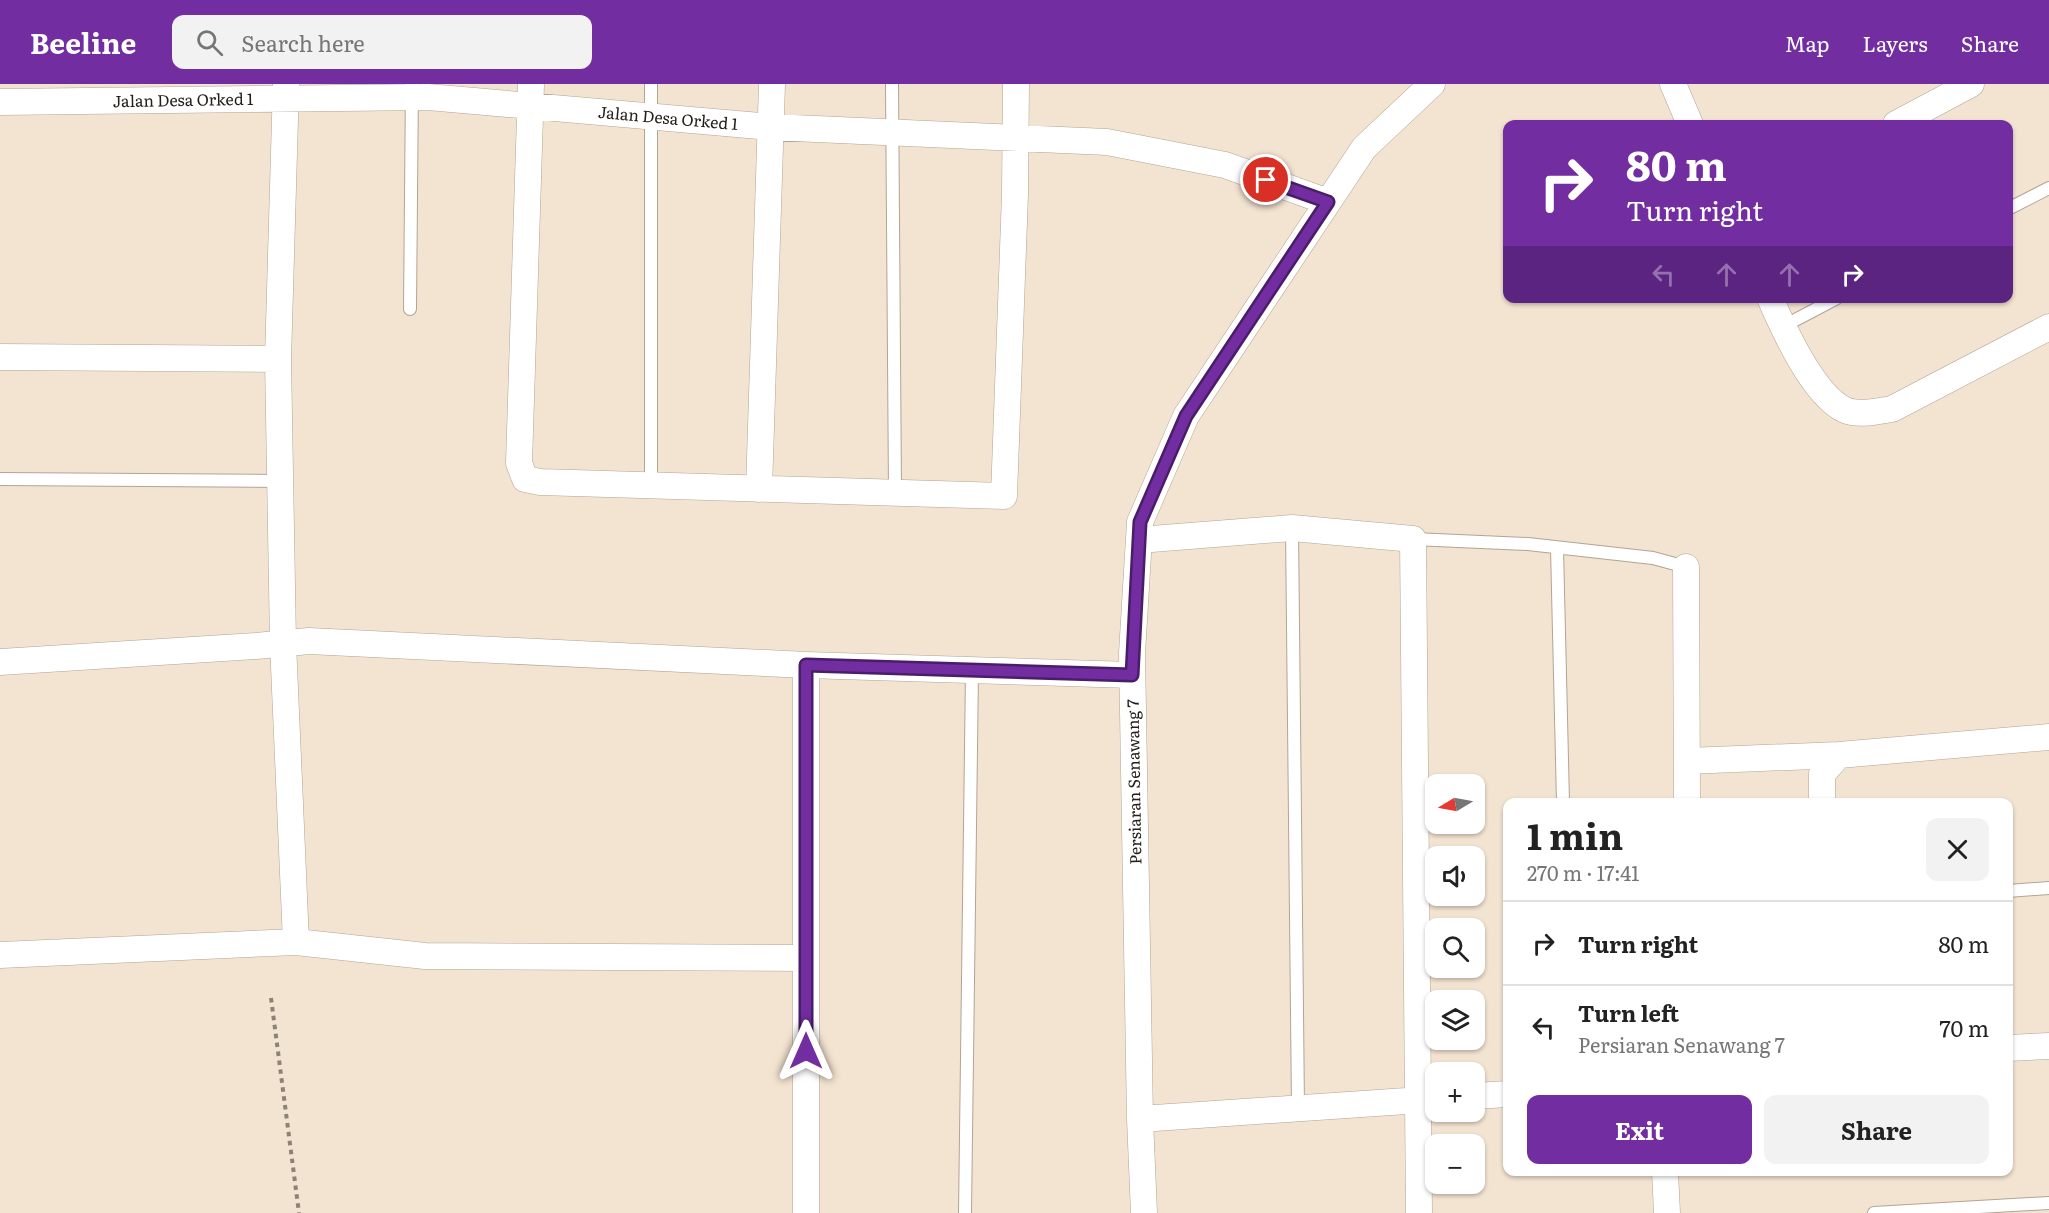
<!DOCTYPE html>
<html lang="en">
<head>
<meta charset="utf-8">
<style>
	:root { --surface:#fff; --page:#f2f2f2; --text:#222; --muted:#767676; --line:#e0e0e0; --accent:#722da1 }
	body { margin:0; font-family:Literata,serif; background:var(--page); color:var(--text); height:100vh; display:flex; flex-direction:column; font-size:22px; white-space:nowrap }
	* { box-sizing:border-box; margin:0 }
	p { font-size:20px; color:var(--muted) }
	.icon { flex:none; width:33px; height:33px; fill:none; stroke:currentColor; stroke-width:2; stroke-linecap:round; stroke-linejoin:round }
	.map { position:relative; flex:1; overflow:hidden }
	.side { position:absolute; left:1503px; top:714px; width:510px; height:378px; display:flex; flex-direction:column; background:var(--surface); border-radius:12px; box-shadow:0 2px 4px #0004 }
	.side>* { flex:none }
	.hud { position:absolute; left:1503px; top:36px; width:510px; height:183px; border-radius:12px; box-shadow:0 2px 4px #0004; background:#722da1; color:#fff; overflow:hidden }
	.needle { width:39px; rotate:260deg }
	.tools { position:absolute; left:1425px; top:690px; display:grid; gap:12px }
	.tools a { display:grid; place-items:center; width:60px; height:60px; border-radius:12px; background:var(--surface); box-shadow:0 2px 4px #0004; font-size:30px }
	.pin { position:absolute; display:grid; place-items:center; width:51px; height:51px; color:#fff; margin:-26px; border:3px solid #fff; border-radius:50%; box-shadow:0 2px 6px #0007 }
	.me { position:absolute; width:66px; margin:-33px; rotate:0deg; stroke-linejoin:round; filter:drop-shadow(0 0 4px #0008) }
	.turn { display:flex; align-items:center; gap:21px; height:126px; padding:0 24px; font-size:27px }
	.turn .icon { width:78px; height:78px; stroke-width:2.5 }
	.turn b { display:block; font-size:42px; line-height:51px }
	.lanes { display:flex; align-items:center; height:57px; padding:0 24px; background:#0003; justify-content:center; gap:30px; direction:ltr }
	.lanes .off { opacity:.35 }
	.round { display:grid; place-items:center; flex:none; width:63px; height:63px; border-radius:12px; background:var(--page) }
	.summary { display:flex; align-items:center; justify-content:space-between; height:102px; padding:0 24px }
	h1 { font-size:36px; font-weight:700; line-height:45px }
	.button { display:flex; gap:12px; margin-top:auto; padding:12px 24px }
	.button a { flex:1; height:69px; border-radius:12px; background:var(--accent); color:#fff; font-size:24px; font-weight:700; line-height:69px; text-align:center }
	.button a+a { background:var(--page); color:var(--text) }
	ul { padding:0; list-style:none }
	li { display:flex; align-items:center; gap:18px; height:84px; padding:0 24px; border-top:2px solid var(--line) }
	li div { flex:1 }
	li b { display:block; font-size:22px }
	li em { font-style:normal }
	header { display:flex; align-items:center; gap:36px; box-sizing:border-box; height:84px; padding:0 30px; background:var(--accent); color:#fff }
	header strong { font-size:28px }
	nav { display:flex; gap:33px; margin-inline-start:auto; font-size:21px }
	.search { width:420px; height:54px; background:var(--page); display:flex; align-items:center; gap:15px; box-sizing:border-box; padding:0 21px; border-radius:12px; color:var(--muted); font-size:22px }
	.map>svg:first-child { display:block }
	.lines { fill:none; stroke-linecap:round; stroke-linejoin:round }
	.lane-casing { stroke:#b3a494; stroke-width:14 }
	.street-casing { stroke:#b3a494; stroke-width:27 }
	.path { stroke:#8c8275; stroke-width:4; stroke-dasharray:4.5 4.5; stroke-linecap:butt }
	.lane { stroke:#fff; stroke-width:12 }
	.street { stroke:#fff; stroke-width:26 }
	.route-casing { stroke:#4a1d69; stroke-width:15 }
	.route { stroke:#722da1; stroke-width:10 }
	.labels { text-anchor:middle; stroke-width:5; stroke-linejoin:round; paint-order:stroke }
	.street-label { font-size:16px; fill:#231e17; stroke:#fff }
</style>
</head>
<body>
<header>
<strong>Beeline</strong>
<div class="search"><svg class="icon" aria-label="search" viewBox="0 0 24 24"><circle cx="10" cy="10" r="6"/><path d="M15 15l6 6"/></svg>Search here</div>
<nav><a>Map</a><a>Layers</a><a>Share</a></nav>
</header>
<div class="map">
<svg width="2049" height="1129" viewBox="0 0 2049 1129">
	<rect width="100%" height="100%" fill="#f3e3d1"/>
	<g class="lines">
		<g class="lane-casing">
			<path id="lane" d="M651 0V402
				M892 0 895 409
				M2008 125 2049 104
				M410 225 412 0
				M1782 243 1837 214
				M0 395 280 397
				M1292 444 1298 1024
				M1413 455 1528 460 1653 474 1686 483
				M1557 464 1563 718
				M2008 807 2049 804
				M965 1129 972 587
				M1874 1129 2049 1119"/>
		</g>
		<g class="street-casing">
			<path id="street" d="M286 0 278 275 283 559 296 858
				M531 0 519 379 525 395 540 398 1004 412 1015 110 1016 0
				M1673 0 1690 40
				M0 18 428 13 771 43 1107 58 1225 81 1328 118
				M1896 40 1971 0
				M1770 214C1784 246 1813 311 1845 326 1858 332 1878 327 1892 325L2049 243
				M0 273 278 275
				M759 405 772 0
				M1139 456 1292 444 1413 455 1419 1129
				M1686 483 1687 718
				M0 578 256 562 309 557 806 581 1132 591
				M1687 677 1839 671 2049 653
				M1822 718V690L1839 671
				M0 871 296 858 425 872 806 874
				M2008 964 2049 962
				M1474 1012 1508 1010
				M1140 1035 1436 1015
				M1665 1088 1667 1129
				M806 1129V581
				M1144 1129 1140 1035 1132 569 1140 438 1186 332 1364 64 1432 0"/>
		</g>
		<path class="path" d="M271 914 299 1129"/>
		<use href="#lane" class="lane"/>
		<use href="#street" class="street"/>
	</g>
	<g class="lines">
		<g class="route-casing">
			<path id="route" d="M806 967V581L1132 591 1140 438 1186 332 1328 118 1266 96"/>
		</g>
		<use href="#route" class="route"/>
	</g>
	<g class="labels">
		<g class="street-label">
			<text transform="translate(183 16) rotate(-1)" y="6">Jalan Desa Orked 1</text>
			<text transform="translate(668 34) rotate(5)" y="6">Jalan Desa Orked 1</text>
			<text transform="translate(1134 698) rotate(-91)" y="6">Persiaran Senawang 7</text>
		</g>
	</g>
</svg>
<div class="tools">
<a><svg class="needle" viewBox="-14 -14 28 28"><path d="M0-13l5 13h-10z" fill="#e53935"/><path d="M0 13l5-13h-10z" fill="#767676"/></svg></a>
<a><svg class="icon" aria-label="sound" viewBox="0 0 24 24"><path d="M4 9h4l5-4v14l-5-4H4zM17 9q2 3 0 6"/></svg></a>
<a><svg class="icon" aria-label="search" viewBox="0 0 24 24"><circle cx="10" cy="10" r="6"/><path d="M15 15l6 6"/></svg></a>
<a><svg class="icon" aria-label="layers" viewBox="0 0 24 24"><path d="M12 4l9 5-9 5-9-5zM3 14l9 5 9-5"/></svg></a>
<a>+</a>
<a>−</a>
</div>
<div class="pin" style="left:1266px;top:96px;background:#d93025"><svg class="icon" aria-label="arrive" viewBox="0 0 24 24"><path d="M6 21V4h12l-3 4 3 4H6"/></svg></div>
<svg class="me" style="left:806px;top:967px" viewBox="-20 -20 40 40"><path d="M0-17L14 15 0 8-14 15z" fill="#722da1" stroke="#fff" stroke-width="4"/></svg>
<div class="hud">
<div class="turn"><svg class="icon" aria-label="right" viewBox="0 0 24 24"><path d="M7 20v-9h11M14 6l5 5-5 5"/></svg><div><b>80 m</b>Turn right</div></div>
<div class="lanes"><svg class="icon off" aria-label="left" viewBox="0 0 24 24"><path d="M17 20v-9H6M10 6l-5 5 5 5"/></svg><svg class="icon off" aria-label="ahead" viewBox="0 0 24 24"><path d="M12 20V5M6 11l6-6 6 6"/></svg><svg class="icon off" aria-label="ahead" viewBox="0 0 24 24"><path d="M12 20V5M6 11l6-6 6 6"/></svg><svg class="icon" aria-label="right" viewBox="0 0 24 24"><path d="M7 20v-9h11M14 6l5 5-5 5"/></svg></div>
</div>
<section class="side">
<div class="summary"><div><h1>1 min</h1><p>270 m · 17:41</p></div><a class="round"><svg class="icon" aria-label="close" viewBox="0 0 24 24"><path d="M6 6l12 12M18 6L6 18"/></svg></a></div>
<ul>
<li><svg class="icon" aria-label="right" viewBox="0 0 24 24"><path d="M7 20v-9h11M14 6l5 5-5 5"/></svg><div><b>Turn right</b></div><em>80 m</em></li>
<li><svg class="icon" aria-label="left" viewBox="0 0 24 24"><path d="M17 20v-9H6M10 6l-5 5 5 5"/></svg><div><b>Turn left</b><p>Persiaran Senawang 7</p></div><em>70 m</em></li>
</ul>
<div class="button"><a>Exit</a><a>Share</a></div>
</section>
</div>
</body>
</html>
